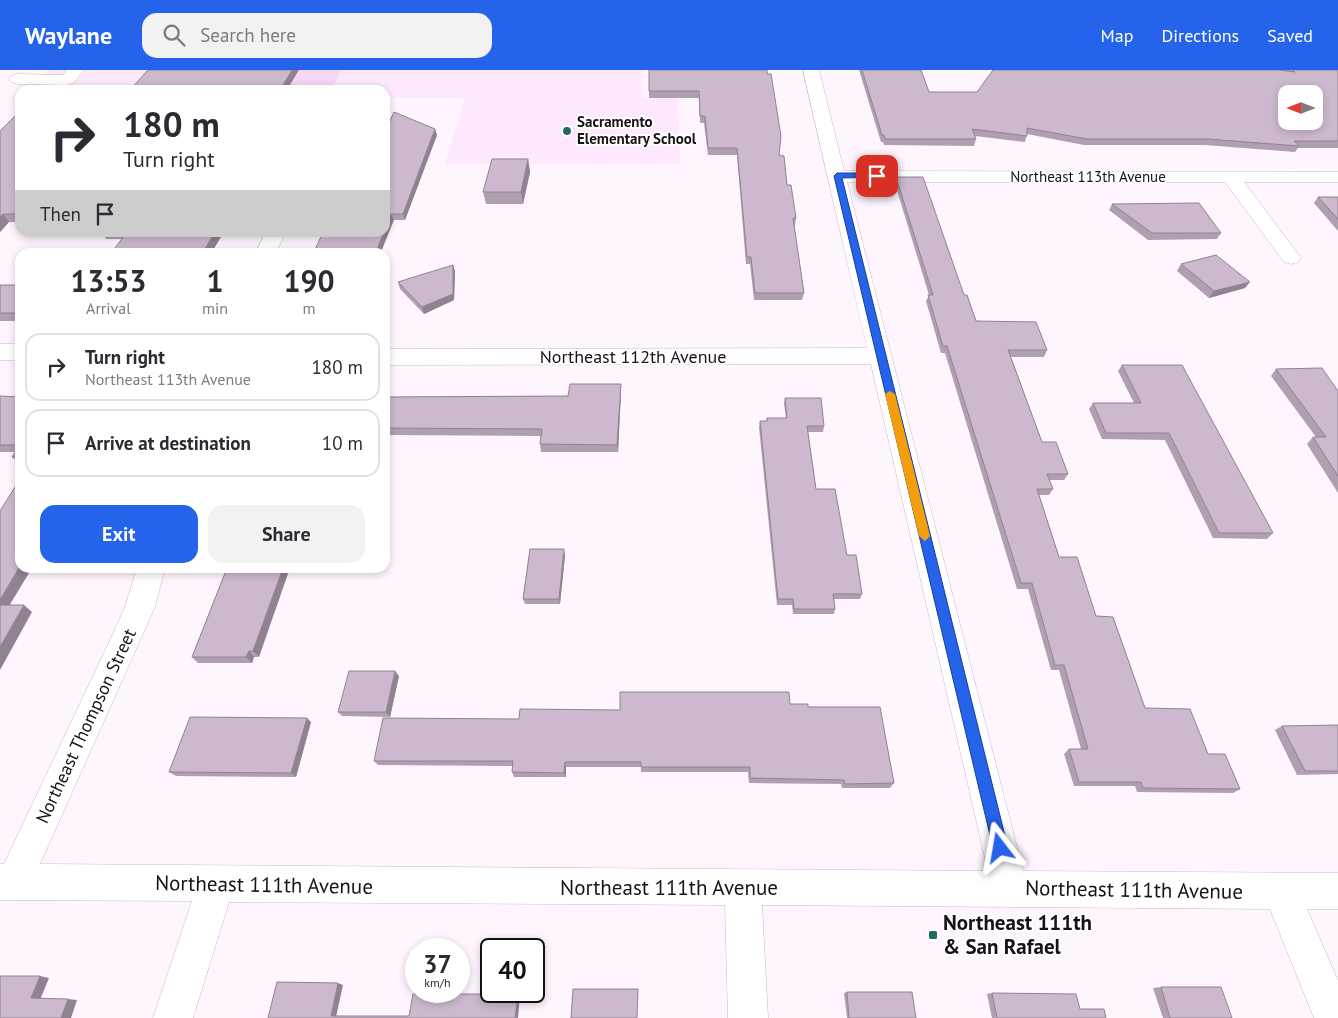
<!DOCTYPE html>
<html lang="en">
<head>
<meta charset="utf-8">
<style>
	:root { --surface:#fff; --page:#f2f2f3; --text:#2b2b33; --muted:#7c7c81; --line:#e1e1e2; --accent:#2563eb }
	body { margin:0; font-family:"PT Sans",sans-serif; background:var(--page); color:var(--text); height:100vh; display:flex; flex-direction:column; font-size:19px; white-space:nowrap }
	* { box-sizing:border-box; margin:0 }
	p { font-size:16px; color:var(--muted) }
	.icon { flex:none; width:28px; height:28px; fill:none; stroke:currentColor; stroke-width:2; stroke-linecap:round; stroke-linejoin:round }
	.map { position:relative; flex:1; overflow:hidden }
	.details { position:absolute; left:15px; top:178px; width:375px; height:325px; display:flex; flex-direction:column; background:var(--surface); border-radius:15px; box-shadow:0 2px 8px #0003 }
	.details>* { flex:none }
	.guide { position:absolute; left:15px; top:15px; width:375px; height:152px; border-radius:15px; box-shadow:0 2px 8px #0003; background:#fff; color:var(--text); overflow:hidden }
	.needle { width:32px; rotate:270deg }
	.fabs { position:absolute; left:1278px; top:15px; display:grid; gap:10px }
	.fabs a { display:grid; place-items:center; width:45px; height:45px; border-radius:10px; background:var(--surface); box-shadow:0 2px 8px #0003; font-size:25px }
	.speed { position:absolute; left:405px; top:868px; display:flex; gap:10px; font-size:25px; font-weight:700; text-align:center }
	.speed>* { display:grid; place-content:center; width:65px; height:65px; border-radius:50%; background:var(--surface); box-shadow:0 2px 8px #0003; line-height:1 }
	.speed small { font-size:12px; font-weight:400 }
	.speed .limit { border:2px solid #111; border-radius:8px; background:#fff; color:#111 }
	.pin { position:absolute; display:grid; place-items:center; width:42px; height:42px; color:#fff; margin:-21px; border-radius:10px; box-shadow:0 2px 8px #0006 }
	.me { position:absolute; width:55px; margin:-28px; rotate:346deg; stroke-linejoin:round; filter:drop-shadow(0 0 4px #0008) }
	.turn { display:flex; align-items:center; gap:18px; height:105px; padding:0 25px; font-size:22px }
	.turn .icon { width:65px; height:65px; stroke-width:2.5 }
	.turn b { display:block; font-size:35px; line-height:42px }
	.then { display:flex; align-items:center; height:48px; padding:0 25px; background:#0003; gap:10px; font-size:19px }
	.eta { display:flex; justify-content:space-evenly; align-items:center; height:85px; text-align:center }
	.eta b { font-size:30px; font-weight:800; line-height:35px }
	.cta { display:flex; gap:10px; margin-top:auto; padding:10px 25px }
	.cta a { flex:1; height:58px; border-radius:15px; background:var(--accent); color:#fff; font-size:20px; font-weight:800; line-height:58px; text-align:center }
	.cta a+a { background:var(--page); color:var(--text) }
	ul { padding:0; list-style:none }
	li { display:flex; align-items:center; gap:15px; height:68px; margin:0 10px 8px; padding:0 15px; border:2px solid var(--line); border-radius:15px }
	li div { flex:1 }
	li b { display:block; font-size:19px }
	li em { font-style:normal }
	header { display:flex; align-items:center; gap:30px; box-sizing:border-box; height:70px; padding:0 25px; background:var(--accent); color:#fff }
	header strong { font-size:24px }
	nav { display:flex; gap:28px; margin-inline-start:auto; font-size:18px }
	.search { width:350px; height:45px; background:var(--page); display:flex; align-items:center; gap:12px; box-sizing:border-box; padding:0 18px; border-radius:15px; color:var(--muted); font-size:19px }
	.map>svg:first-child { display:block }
	.built { fill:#fde8fe }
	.green { fill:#f3d7f5 }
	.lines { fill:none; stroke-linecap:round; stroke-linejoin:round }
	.minor-casing { stroke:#cab6cb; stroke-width:1 }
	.minor { fill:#fff; fill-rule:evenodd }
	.wall { fill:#b09fb1 }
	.shaded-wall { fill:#908290 }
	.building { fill:#cdb9ce; stroke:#908290; fill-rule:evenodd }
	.route { fill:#2563eb; stroke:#184099 }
	.slow { fill:#f59e0b }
	.poi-dot { fill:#226b62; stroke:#fff; stroke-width:2 }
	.labels { text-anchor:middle; stroke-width:4; stroke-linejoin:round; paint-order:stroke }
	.far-poi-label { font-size:15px; font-weight:bold; fill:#181118; stroke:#fff; text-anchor:start }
	.far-street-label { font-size:15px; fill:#181118; stroke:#fff }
	.street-label { font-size:18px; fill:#181118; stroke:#fff }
	.near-street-label { font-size:21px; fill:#181118; stroke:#fff }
	.near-poi-label { font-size:21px; font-weight:bold; fill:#181118; stroke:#fff; text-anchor:start }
</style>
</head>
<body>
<header>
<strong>Waylane</strong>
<div class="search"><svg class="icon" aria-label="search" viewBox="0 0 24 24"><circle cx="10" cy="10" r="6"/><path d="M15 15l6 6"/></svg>Search here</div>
<nav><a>Map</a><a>Directions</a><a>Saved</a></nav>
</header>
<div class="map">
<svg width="1338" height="948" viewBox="0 0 1338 948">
	<rect width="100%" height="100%" fill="#fef5fe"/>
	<path class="built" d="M49 0H643L642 28H678L680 94H445L465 28H385V20H30Z"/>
	<path class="green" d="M299 0H341L331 20H287Z"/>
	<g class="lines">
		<g class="minor-casing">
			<path id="minor" d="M67 0H84L73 13 67 15 17 14 11 12 9 9 11 6 17 4 63 5Z
				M803 0H819L844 101 1338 102V112H1244L1301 188 1298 192 1291 194 1284 192 1225 112H847L1023 801 1338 803V839H1307L1338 911V948H1314L1270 839 762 835 768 948H728L725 835 229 832 193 948H153L192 831 0 830V794H4L112 566 125 537 137 498H165L155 537 40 794 988 801 871 294 385 295V279L867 278Z
				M266 162H286L276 182H256Z
				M0 274H20V290H0Z"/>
		</g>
		<use href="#minor" class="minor"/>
	</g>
	<path class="wall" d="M767 0 779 85 796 148 795 155H794L804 223 802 230H754L750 194H746L737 85H708L704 53H700L699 28H649V21Z
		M859 0H921L929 22H977L1284 1 1283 0H1338V78H1298L1295 82 1205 75H1084L1027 64 1025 72 975 66 976 69 974 76 884 75 883 72H881Z
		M20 41V152H9L0 162V61Z
		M435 59 437 65 405 150H394L385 162V62Z
		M528 89 530 102 523 134H486L483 122Z
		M896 107 964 225 976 251 1047 280 1044 287H1011L1042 372 1068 404 1064 410H1049L1053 419 1049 425H1039L1059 487 1096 546 1145 638 1208 684 1240 719 1233 723 1137 722 1135 716H1074L1064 684 1069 679H1081L1059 600H1051L1028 519H1017L945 283H941L926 231 929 225 895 114Z
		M1318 127H1338V161L1314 133Z
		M1112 134 1221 163 1217 169 1148 170 1109 140Z
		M102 162H224L122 169H106Z
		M1181 194 1245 218 1209 228 1177 201Z
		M455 201 454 230 424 244 400 219 398 212Z
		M0 215H20V251H0Z
		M1122 295 1273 463 1267 469 1213 468 1165 370 1102 369 1089 339 1093 333H1134L1118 301Z
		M1276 299 1338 321V423L1307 374 1313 367H1316L1271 306Z
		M621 322 618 382H541L540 374 541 366 385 365V327L568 326Z
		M0 326 20 327V394L12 387 15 382H0Z
		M785 328 824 356 823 362H808L816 419 847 485 862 524 860 529H834L835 539 834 544H793L792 535H777L759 357 760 351H766L767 348H786L784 334Z
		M565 485 560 534H525L523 529Z
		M227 498 259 587H254L252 593H198L192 587Z
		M399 606 390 647 342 646 338 642Z
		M790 634 808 637 894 713 890 718H842L841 714 749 713 748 702H641V697H566V707H514L512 702 513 696 378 695 374 691 519 649 620 640Z
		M311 652 296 707 176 706 169 702Z
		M1338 655V704L1297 705 1275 660 1282 656Z
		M1161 917 1232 948H1163L1153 918Z
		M847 922 916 948H847L844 923Z
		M992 923 1080 939 1106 948H992L987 924Z"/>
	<path class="shaded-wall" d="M292 0H299L287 20H280Z
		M435 59 437 65 405 150 403 144Z
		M528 89 530 102 523 134 521 122Z
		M3 144 9 152 0 162V147Z
		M391 144 394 150 381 182H376L384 162H385V160Z
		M215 162H224L212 182H203Z
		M453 195 455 201 454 230 424 244 422 237Z
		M1250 212 1245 218 1209 228 1214 221Z
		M621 314V322L618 382 617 375Z
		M564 479 565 485 560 534 559 529Z
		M20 496V498H32L6 541 0 537V530Z
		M283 498H290L259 587 253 581Z
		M24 535 32 542 0 600V577Z
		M249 581 254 587 252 593 246 587Z
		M395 601 399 606 390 647 386 642Z
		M307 648 311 652 296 707 291 703Z
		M565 692 566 697V707L564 703Z
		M40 906 49 908 40 930 31 928Z
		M338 913 343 915 336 947 331 946Z
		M518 924 520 925 518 948H515Z
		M68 929 77 930 71 948H61Z"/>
	<path class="building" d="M148 0H292L280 20H130Z
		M649 0H767V4H771L781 66 779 85 784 86 787 115H791L796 148H793L804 223H755L751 187H747L737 78H708L705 46H700L699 21H649Z
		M862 0H921L929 22H977L993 0H1279L1295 2 1293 0H1338V71H1294L1299 76 1208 69H1087L1027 58V66L972 59 976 69H885L884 65H882ZM1286 24H1314V51H1286Z
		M20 41V144H3L0 147V61Z
		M394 42 435 59 403 144H391L385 160V62Z
		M492 89H528L521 122H483Z
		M896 107H923L964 225H967L976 251 1036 252 1047 280H1008L1042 372H1056L1068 404H1047L1053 419H1037L1059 487H1077L1096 546 1113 547 1145 638 1190 639 1208 684H1225L1240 719 1143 718 1141 712H1079L1069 679H1088L1064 595H1055L1032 513H1021L947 276H943L928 225H933Z
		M1318 127H1338V149Z
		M1199 133 1221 163H1152L1112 134Z
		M127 162H215L203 182H112Z
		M323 162H384L376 182H314Z
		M1216 185 1250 212 1214 221 1181 194Z
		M453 195V224L422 237 398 212Z
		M0 215H20V243H0Z
		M1122 295H1182L1273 463H1219L1169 363H1106L1093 333H1141Z
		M1322 298 1338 321V406L1313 367H1326L1276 299Z
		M570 314H621L617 375 540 374 542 359 385 358V327L568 326Z
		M0 326 20 327V387H12L20 375H0Z
		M785 328H821L824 356H807L816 419H835L847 485H856L862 524H833L835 539H794L793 529H778L760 351H767V348H787Z
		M20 409V496L0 530V441Z
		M530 479H564L559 529H523Z
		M227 498H283L253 581H249L246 587H192Z
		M0 535H24L0 577Z
		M349 601H395L386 642H338Z
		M620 622H789L790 634H808V637H880L894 713 845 714 844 710 750 708V697H641V692H565L564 703 512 702 513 691H374L383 648 519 649 520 639 620 640Z
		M190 647 307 648 291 703 169 702Z
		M1338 655V701H1305L1282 656Z
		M0 906H40L31 928 68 929 61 948H0Z
		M277 912 338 913 331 946H409L413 924H518L515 948H268Z
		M1161 917H1221L1232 948H1170Z
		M573 919H638L637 948H571Z
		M847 922H912L916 948H849Z
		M992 923 1076 924 1080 939H1104L1106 948H997Z"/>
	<path class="route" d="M877 103 879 104V107L842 108 1008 778 1005 784 1000 786 995 784 993 778 834 106 837 103Z"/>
	<path class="slow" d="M890 321 895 324 930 466 925 471 919 466 885 324Z"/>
	<g class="poi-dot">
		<circle cx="567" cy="61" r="5"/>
		<rect x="928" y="860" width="10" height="10" rx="2.5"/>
	</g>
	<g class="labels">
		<g class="far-poi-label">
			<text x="577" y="57">Sacramento<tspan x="577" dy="17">Elementary School</tspan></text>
		</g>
		<g class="far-street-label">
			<text x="1088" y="112">Northeast 113th Avenue</text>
		</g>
		<g class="street-label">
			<text x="633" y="293">Northeast 112th Avenue</text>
			<text transform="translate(86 656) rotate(-65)" y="6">Northeast Thompson Street</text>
		</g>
		<g class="near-street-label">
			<text transform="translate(264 815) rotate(1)" y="7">Northeast 111th Avenue</text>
			<text x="669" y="825">Northeast 111th Avenue</text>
			<text transform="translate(1134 820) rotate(1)" y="7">Northeast 111th Avenue</text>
		</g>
		<g class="near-poi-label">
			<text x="943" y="860">Northeast 111th<tspan x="943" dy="24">&amp; San Rafael</tspan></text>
		</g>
	</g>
</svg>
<div class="fabs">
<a><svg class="needle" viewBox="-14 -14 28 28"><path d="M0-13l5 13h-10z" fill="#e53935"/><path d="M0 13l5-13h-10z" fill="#7c7c81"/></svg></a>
</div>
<div class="speed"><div>37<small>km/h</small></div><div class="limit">40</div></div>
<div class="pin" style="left:877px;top:106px;background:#d93025"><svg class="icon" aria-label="arrive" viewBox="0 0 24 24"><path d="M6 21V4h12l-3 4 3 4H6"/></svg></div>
<svg class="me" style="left:1000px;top:778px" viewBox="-20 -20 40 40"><path d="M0-17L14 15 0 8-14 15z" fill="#2563eb" stroke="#fff" stroke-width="4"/></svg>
<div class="guide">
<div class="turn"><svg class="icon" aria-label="right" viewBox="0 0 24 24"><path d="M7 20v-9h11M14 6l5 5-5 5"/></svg><div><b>180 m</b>Turn right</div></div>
<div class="then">Then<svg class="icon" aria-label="arrive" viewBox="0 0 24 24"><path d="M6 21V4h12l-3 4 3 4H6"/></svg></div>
</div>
<section class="details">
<div class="eta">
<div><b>13:53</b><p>Arrival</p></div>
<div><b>1</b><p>min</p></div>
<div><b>190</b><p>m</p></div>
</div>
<ul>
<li><svg class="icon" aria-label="right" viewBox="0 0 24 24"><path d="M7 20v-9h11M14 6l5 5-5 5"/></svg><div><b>Turn right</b><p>Northeast 113th Avenue</p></div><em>180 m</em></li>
<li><svg class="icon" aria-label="arrive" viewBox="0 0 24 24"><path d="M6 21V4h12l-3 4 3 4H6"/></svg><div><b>Arrive at destination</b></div><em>10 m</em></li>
</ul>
<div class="cta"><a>Exit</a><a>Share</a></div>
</section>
</div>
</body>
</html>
